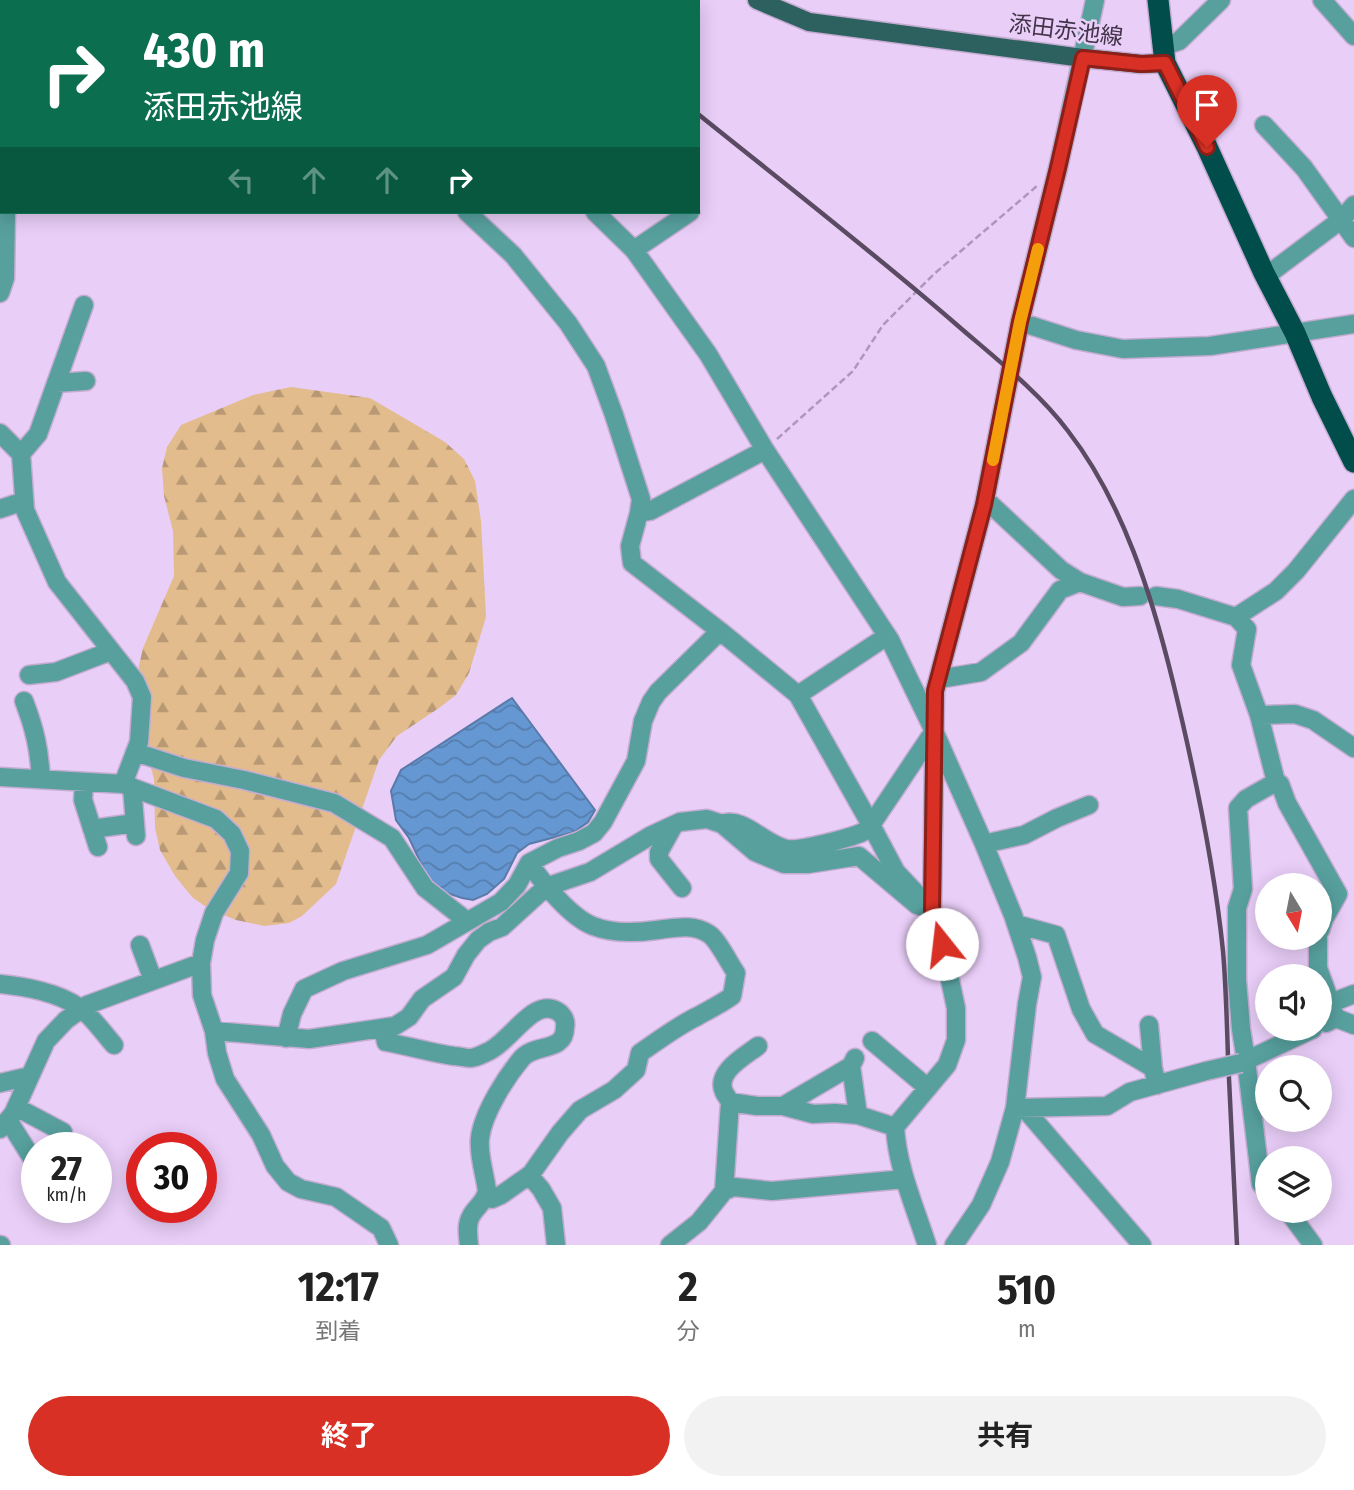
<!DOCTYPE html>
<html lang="ja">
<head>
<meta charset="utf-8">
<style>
	:root { --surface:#fff; --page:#f2f2f2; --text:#222; --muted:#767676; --accent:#d93025 }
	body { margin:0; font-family:"Fira Sans Condensed","Noto Sans JP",sans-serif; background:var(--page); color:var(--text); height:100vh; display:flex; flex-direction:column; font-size:26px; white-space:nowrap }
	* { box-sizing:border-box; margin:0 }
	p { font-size:23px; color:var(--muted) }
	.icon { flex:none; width:38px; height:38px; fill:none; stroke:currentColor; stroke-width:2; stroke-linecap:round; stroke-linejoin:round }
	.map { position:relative; height:1245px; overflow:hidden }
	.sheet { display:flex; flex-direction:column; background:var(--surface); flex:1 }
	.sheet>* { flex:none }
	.top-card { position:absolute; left:0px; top:0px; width:700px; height:214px; box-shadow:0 4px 18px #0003; background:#0b6e4f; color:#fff; overflow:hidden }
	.needle { width:46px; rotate:170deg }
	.controls { position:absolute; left:1255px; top:873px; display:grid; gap:14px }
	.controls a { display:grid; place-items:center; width:77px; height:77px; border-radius:50%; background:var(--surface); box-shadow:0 4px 18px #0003; font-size:35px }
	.speed { position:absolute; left:21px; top:1132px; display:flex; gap:14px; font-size:35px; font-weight:700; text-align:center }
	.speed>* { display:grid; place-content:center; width:91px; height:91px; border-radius:50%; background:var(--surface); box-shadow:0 4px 18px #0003; line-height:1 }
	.speed small { font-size:18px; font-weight:400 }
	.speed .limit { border:10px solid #d22; background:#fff; color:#111 }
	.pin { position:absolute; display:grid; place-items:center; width:60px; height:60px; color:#fff; margin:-72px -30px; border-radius:50% 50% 50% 0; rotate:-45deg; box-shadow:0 0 7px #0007 }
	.pin .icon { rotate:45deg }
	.me { position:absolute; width:77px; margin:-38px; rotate:344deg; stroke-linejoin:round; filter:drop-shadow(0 0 5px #0008) }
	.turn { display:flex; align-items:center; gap:24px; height:147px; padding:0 28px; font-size:32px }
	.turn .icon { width:91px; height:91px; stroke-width:2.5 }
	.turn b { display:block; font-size:49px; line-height:60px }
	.lanes { display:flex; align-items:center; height:66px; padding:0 28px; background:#0003; justify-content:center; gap:35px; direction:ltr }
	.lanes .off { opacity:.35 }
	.eta { display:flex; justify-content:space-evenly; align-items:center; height:119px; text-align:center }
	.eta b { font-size:42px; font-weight:700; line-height:49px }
	.button { display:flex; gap:14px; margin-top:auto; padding:14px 28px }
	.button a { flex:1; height:80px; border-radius:42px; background:var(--accent); color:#fff; font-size:28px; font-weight:700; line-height:80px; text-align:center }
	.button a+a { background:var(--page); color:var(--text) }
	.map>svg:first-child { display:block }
	.forest { fill:url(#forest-firs) }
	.water { fill:url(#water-waves); stroke:#5a7aa9; stroke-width:2 }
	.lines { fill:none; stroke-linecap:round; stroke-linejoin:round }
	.minor-casing { stroke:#c4acd1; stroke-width:21 }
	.major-casing { stroke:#c4acd1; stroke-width:21 }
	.highway-casing { stroke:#c4acd1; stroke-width:24 }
	.path { stroke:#ad97ba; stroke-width:2.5; stroke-dasharray:7 3.5; stroke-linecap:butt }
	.minor { stroke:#57a09e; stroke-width:18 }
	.major { stroke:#2d615f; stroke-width:18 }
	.highway { stroke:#004d4c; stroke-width:21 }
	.rail { stroke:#5a4a62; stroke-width:4.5 }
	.minor-bridge-casing { stroke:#c4acd1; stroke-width:21; stroke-linecap:butt }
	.minor-bridge { stroke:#57a09e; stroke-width:18 }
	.route-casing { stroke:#8d1f18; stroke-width:18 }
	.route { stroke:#d93025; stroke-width:12 }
	.slow { stroke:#f59e0b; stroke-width:12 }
	.labels { text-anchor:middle; stroke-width:5; stroke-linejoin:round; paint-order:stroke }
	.street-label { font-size:23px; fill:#413348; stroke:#e9cef8 }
</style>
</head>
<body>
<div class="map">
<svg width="1354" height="1245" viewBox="0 0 1354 1245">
	<defs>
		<pattern id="forest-firs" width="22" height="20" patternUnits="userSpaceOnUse" patternTransform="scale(1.75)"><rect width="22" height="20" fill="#e2bc8c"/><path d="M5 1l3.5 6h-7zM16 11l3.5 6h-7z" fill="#b99974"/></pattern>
		<pattern id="water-waves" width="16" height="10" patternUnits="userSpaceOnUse" patternTransform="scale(1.75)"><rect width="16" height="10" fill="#6598d3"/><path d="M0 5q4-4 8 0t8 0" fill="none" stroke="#557dad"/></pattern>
	</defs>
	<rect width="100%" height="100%" fill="#e9cef8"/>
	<path class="forest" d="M291 387 370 398 445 442 464 459 475 481 481 521 486 617 469 673 456 695 439 708 397 736 379 760 336 884 302 916 289 923 264 926 236 920 209 909 192 897 175 876 160 850 155 828 154 779 136 710V679L143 648 174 576 173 531 164 496 162 468 167 447 181 425 253 395Z"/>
	<path class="water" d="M512 698 595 810 588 822 574 832 529 844 517 853 504 879 487 894 473 900 462 898 438 890 427 876 409 838 396 820 391 791 401 770Z"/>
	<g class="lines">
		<g class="minor-casing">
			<path id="minor" d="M313 0 316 2
				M1322 0 1354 36
				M569 2 571 0
				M1164 46 1179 41 1221 0
				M0 91 2 93
				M1264 125 1304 168 1354 238
				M595 212 634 250 708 354 765 450 890 640 934 731 984 844 1013 915 1027 957 1032 977 1027 1004 1015 1108 1000 1162 981 1205 954 1245
				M634 250 690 212
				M1266 276 1342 219 1354 205
				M0 293 5 278 6 212
				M1020 322 1076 340 1123 349 1210 346 1354 324
				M56 383 86 381
				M0 433 21 454 25 510 57 582 135 681 142 697 139 742 123 784
				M21 454 38 434 84 305
				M985 499 1061 570 1080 582 1123 597 1140 596
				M0 509 24 501
				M639 513 650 511 765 450
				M1156 596 1178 599 1236 617
				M720 631 798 695 871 825 934 731
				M29 675 56 672 111 651
				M939 679 981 672 1021 643 1060 590 1080 582
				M798 695 887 636
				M24 701C35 730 39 748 41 779
				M1259 715 1295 714 1313 720 1354 748
				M135 752 184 768 244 780 334 803 392 838 425 888 467 921
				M0 777 123 784 216 819 232 834 240 851 239 873 214 913 205 940 201 963 202 995 214 1031 217 1053 225 1079 261 1135 275 1166 288 1182 301 1189 336 1197 381 1228 389 1245
				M84 782 83 800 98 847
				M132 787 136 836
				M722 824C744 816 764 845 787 849 800 851 850 838 863 832 866 830 868 828 871 825L896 872 932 910 938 923 956 1008V1040L947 1065 895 1127C897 1167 915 1207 927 1245
				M674 825 659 852V859L682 888
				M92 829 135 823
				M984 844 1024 835 1057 818 1089 805
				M932 910 935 691 984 505 1020 322 1058 168 1095 0
				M1016 924 1056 935 1081 1009 1095 1034 1153 1068 1157 1085
				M1320 931 1324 919 1338 894 1287 803 1280 784 1276 782 1259 715 1241 665 1247 629 1236 617 1276 591 1296 571 1354 499
				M1318 938V968L1336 1018
				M140 945 153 980
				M0 984C26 987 58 992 80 1008 92 1016 104 1034 114 1045
				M1331 1003 1354 994
				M1326 1023 1336 1018 1354 1025
				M1149 1025 1153 1068
				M383 1028 386 1042C409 1046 431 1053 454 1056 459 1056 465 1058 470 1058 474 1058 481 1055 485 1053 493 1050 501 1043 507 1037 520 1026 540 997 560 1013 564 1017 566 1022 565 1027 565 1053 535 1043 522 1058 506 1077 483 1113 480 1138 478 1155 485 1174 487 1191 485 1202 476 1207 471 1216 466 1225 468 1235 469 1245
				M214 1031 309 1039 395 1026 409 1017 422 999 454 977 466 955 478 940 489 932 502 927 546 887 590 872 650 836 680 822 707 819 722 824 755 852 784 864H808L859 856 917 905 932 910
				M286 1038 292 1014 304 989 343 971 427 945 501 902 517 885 529 863 558 848 579 841 594 833 603 822 636 761 643 721 651 702 658 692 720 631 632 563 630 546 639 513 641 499 614 415 596 366 568 323 513 255 467 212
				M872 1041 928 1088
				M855 1058 851 1066 858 1115 895 1127
				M1241 1063 1313 1029
				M0 1083 30 1076
				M730 1102 757 1106H783L851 1066
				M783 1106 813 1114 835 1113 858 1115
				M16 1107 63 1132
				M1015 1108 1107 1106 1130 1092 1206 1071
				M1024 1108 1142 1245
				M8 1120 35 1163
				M0 1129 13 1114 46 1041 66 1020 87 1005 201 963
				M529 1175 541 1189 552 1208 556 1245
				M1267 1190 1261 1184 1246 1060 1241 1029 1237 980V908L1243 889 1238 808 1246 799 1276 782
				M724 1191 730 1102C728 1098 726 1096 724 1092 715 1072 745 1056 758 1046
				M486 1197 492 1199 501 1195 531 1174 560 1133 580 1110 614 1090 636 1070 640 1053C659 1040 677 1026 698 1016 710 1009 721 1004 732 996L736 973C729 963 718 940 709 934 693 923 674 928 657 930 636 933 613 934 593 926 570 917 543 883 529 863
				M1288 1211 1313 1245
				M0 1245H1
				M670 1245 699 1222 724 1191 734 1187 772 1191 905 1179"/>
		</g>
		<g class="major-casing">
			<path id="major" d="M757 0 809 22 1083 58 1141 64 1165 63"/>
		</g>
		<g class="highway-casing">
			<path id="highway" d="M1158 0 1165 63 1207 147 1264 273 1295 333 1322 397 1354 462"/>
		</g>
		<path class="path" d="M777 439 853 371 883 325 934 274 1037 186"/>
		<use href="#minor" class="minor"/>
		<use href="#major" class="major"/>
		<use href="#highway" class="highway"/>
		<path class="rail" d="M557 0 559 2
			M698 114C785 184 873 252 957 325 995 358 1038 391 1068 431 1123 502 1152 596 1173 682 1194 769 1214 862 1223 951 1226 987 1227 1023 1228 1058 1231 1120 1234 1183 1237 1245"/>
		<g class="minor-bridge-casing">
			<path id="minor-bridge" d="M1206 1071 1241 1063"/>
		</g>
		<use href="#minor-bridge" class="minor-bridge"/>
	</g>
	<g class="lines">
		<g class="route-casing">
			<path id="route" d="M942 944 938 923 932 910 935 691 984 505 1020 322 1058 168 1083 58 1141 64 1165 63 1207 147"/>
		</g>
		<use href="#route" class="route"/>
		<path class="slow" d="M993 460 1020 322 1038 249"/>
	</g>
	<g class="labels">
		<g class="street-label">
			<text transform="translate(1066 30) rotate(7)" y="8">添田赤池線</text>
		</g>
	</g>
</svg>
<div class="controls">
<a><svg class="needle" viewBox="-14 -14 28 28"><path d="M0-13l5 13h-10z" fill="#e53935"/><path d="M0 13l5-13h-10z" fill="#767676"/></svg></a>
<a><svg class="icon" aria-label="sound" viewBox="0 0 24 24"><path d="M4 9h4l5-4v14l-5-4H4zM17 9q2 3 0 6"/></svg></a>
<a><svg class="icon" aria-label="search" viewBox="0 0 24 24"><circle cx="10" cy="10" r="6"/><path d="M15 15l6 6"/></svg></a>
<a><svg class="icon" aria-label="layers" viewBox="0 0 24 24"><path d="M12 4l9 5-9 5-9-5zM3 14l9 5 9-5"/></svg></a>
</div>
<div class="speed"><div>27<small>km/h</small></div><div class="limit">30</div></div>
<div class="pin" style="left:1207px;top:147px;background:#d93025"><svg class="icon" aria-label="arrive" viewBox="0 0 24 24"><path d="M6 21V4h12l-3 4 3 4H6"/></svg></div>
<svg class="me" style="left:942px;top:944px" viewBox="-20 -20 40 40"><circle r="19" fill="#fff"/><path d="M0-13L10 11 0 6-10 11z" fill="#d93025"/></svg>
<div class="top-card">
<div class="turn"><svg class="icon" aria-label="right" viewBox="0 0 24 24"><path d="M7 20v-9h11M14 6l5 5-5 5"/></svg><div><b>430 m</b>添田赤池線</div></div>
<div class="lanes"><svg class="icon off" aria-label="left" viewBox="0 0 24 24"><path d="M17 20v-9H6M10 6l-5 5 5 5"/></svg><svg class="icon off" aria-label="ahead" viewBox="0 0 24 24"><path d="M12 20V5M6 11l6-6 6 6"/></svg><svg class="icon off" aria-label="ahead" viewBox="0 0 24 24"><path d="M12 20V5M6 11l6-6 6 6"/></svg><svg class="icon" aria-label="right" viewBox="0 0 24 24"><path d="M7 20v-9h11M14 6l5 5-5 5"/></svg></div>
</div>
</div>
<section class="sheet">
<div class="eta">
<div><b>12:17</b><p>到着</p></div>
<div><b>2</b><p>分</p></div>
<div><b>510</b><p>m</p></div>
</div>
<div class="button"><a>終了</a><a>共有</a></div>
</section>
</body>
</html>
